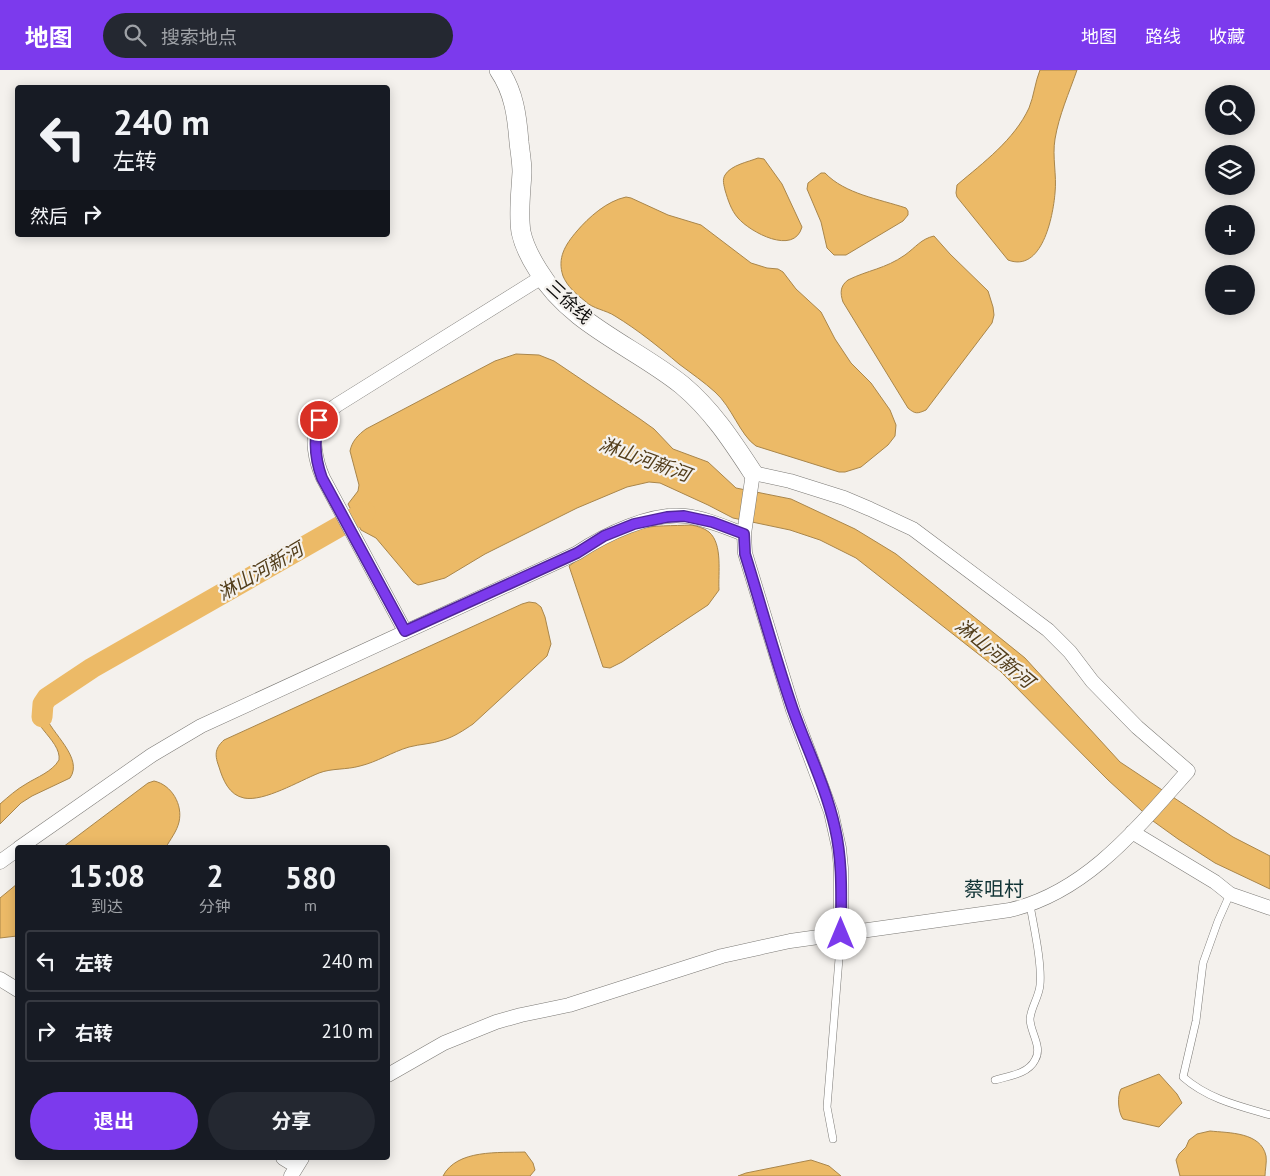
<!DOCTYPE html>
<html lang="zh">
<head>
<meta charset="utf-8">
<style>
	:root { --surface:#171b24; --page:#242831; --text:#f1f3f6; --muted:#9ea1a6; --line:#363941; --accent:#7c3aed }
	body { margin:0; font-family:"PT Sans","Noto Sans SC",sans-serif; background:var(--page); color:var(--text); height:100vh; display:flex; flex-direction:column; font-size:19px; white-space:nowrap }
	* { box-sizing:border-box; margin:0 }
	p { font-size:16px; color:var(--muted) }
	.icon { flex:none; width:28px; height:28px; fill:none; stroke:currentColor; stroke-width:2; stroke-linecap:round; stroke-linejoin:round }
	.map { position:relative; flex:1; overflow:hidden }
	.side { position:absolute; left:15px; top:775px; width:375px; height:315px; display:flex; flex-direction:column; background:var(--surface); border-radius:5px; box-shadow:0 2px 12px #0003 }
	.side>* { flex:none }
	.hud { position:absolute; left:15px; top:15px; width:375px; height:152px; border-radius:5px; box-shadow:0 2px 12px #0003; background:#171b24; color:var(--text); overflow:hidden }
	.controls { position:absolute; left:1205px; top:15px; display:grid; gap:10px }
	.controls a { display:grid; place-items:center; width:50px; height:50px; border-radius:50%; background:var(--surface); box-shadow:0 2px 12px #0003; font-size:25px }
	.pin { position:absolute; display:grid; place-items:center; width:42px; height:42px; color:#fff; margin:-21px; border:2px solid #fff; border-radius:50%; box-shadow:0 1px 5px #0007 }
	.me { position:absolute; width:55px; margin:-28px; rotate:0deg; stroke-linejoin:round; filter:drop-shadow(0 0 4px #0008) }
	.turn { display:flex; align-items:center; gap:18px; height:105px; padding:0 15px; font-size:22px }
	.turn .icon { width:65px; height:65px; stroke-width:2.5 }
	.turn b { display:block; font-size:35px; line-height:42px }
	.then { display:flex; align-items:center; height:48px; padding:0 15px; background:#0003; gap:10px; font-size:19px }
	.eta { display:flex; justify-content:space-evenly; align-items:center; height:85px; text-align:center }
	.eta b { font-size:30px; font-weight:700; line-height:35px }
	.button { display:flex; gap:10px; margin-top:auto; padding:10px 15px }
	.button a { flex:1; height:58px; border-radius:30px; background:var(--accent); color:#fff; font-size:20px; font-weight:700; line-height:58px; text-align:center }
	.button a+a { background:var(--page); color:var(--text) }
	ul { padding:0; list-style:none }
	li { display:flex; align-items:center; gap:15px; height:62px; margin:0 10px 8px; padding:0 5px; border:2px solid var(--line); border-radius:5px }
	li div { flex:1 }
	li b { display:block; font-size:19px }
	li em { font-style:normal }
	header { display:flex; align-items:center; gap:30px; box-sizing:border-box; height:70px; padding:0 25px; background:var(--accent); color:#fff }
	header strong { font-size:24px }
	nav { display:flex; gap:28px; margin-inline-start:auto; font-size:18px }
	.search { width:350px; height:45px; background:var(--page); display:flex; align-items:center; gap:12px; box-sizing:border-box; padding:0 18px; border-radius:28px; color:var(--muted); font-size:19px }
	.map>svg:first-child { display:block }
	.water { fill:#ecba67; stroke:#a9864b }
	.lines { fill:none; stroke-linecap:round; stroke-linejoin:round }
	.river { stroke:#ecba67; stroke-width:21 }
	.lane-casing { stroke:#7b7975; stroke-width:8 }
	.street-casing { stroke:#7b7975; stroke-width:15 }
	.secondary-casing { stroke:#7b7975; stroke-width:20 }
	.lane { stroke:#fff; stroke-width:7 }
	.street { stroke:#fff; stroke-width:14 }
	.secondary { stroke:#fff; stroke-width:19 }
	.route-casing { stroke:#51269a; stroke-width:12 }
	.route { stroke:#7c3aed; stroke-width:9 }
	.labels { text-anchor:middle; stroke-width:4.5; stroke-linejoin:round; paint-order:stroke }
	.street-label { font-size:18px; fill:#0c0b0a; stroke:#f4f1ed }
	.water-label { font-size:19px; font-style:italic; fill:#523d1a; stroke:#f4f1ed }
	.quarter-label { font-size:20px; fill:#113436; stroke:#f4f1ed }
</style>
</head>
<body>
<header>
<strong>地图</strong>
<div class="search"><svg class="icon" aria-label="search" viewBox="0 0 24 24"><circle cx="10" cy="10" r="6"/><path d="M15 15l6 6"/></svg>搜索地点</div>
<nav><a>地图</a><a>路线</a><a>收藏</a></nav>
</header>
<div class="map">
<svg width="1270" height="1106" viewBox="0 0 1270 1106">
	<rect width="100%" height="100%" fill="#f4f1ed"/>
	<path class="water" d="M1040 0H1077C1069 23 1059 45 1055 69 1052 87 1057 105 1055 123 1053 147 1042 203 1008 190L957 127 956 123 957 115C984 92 1014 70 1029 38 1034 26 1035 12 1040 0Z
		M758 88 764 89 782 114 802 157C794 186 750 162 738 148 731 140 728 130 725 120 724 115 722 110 725 105 731 95 748 92 758 88Z
		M821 103H825C845 124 879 129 906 138L908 141V145L903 151 846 185H834L827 178 821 152 807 119 808 113Z
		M626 127 631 128 668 145 701 155 751 193 767 198 778 199 783 202 796 219 821 242 835 269 851 293 871 313 890 340 896 355 895 366 888 375 861 397 845 402H839L756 376C740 365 732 337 715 322 704 312 691 303 679 294 659 277 638 260 615 246 606 240 593 239 585 231 576 224 567 216 563 206 557 188 565 175 577 161 589 147 607 131 626 127Z
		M934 166 950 184 988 221 993 237 994 245 992 253 926 340C917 344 915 344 908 338L843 232C840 223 840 216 848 210 868 200 885 199 905 185 916 177 921 169 934 166Z
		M516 284 539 285 554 291 640 349 654 359 673 379 708 392 736 418 791 429 855 459 896 484 1025 588 1120 692 1233 767 1270 786V819L1215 793 1178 769 1153 751 1108 710 1000 601 856 488 820 470 790 460 733 448 708 435 660 413 649 412 627 417 577 438 485 484 445 508 423 514 418 515 413 512 376 468 361 460 348 434 358 421 359 415 350 381C352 371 358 365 366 359L495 291Z
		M691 455C697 456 704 458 709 462 723 474 718 503 719 520L708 535 622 592 610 598 603 597 569 496C589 481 612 466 637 459 654 455 673 456 691 455Z
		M529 532 536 533 541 537 545 547 551 574 547 586 473 654C464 660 454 667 443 670 432 674 420 674 409 677 392 682 377 692 360 696 346 700 332 698 319 703 299 711 264 732 244 728 229 725 223 710 219 697 215 686 214 679 224 670L522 534Z
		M50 620 57 626 45 637V645C51 663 84 688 70 708L32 726 21 733 0 754V734C8 727 17 719 26 714 37 707 52 702 59 690 62 669 21 650 38 631 41 627 46 624 50 620Z
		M154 711C172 715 183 735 179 752 177 761 170 770 166 777H63L148 713Z
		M17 814V866L0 868V828Z
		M1159 1004 1177 1024 1182 1033 1159 1057 1123 1049C1118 1042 1117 1026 1121 1019Z
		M1210 1061C1229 1063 1261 1062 1266 1086 1267 1092 1265 1100 1265 1106H1180L1176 1090 1179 1084 1186 1077 1189 1070 1197 1064Z
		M525 1082 533 1093 535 1100 530 1106H443C457 1079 499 1083 525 1082Z
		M811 1090 829 1096 841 1106H738L746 1103Z"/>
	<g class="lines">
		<path class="river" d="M42 647 43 634 47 628 92 598 365 442"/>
		<g class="lane-casing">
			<path id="lane" d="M1230 824 1218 851 1203 893 1196 951 1183 1007C1208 1029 1239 1036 1270 1045
				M995 1010C1009 1006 1028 1004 1035 990 1043 977 1030 962 1030 949 1031 937 1039 927 1040 915 1042 893 1034 858 1030 835
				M833 1069 827 1037 841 864"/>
		</g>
		<g class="street-casing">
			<path id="street" d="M405 561 323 408C316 392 310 367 319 351 323 345 332 339 337 335L542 207
				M1132 762 1215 812 1230 824 1270 838
				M19 778 152 685 201 656 577 483C604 465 651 442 685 446 705 448 725 457 744 464
				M0 792 18 779
				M0 909 18 920
				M388 1005 444 973 496 952 521 945 569 935 722 886 790 871 1010 840C1087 822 1138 757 1188 701L1137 657 1092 611 1070 582 1048 560 913 459 870 439 844 428 790 411 753 403 744 464 745 483 793 640 831 742 839 778 841 798V864
				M283 1088 296 1096
				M291 1106 302 1088"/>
		</g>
		<g class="secondary-casing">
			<path id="secondary" d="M499 0C514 22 517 46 519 72 520 82 522 92 522 102 521 122 518 143 521 162 524 176 531 189 538 200 570 254 635 277 682 315 712 340 732 371 753 403"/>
		</g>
		<use href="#lane" class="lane"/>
		<use href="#street" class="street"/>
		<use href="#secondary" class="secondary"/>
	</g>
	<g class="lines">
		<g class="route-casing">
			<path id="route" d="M319 350C313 371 315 389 322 408L405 561 577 483 604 466 634 454 667 447 684 446 712 452 744 464 745 484C761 535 775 588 793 640 807 679 826 717 835 758 843 793 841 828 841 864"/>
		</g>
		<use href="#route" class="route"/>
	</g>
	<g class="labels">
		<g class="street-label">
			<text transform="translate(569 232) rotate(43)" y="6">三徐线</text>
		</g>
		<g class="water-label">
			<text transform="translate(645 389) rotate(20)" y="7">淋山河新河</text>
			<text transform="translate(260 501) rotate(-30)" y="7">淋山河新河</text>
			<text transform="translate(995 583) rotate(40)" y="7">淋山河新河</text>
		</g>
		<g class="quarter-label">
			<text x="994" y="826">蔡咀村</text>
		</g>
	</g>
</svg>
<div class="controls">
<a><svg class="icon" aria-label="search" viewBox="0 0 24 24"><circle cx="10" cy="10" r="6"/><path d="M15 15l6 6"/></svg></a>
<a><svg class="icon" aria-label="layers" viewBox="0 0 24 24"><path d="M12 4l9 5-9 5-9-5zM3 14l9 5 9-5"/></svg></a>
<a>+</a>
<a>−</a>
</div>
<div class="pin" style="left:319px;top:350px;background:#d93025"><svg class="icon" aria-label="arrive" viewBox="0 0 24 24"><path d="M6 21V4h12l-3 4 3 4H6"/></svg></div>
<svg class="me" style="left:841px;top:864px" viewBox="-20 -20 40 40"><circle r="19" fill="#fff"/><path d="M0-13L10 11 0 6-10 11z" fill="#7c3aed"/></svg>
<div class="hud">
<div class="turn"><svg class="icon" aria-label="left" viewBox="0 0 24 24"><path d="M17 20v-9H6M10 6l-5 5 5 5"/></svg><div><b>240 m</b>左转</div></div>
<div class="then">然后<svg class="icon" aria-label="right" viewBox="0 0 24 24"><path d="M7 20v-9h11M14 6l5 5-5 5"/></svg></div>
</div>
<section class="side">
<div class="eta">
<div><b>15:08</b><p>到达</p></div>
<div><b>2</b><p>分钟</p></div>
<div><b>580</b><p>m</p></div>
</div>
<ul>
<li><svg class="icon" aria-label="left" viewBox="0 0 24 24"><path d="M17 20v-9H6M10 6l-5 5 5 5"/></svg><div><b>左转</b></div><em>240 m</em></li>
<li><svg class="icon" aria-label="right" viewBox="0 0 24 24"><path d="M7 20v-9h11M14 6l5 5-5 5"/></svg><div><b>右转</b></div><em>210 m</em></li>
</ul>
<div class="button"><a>退出</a><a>分享</a></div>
</section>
</div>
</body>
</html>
